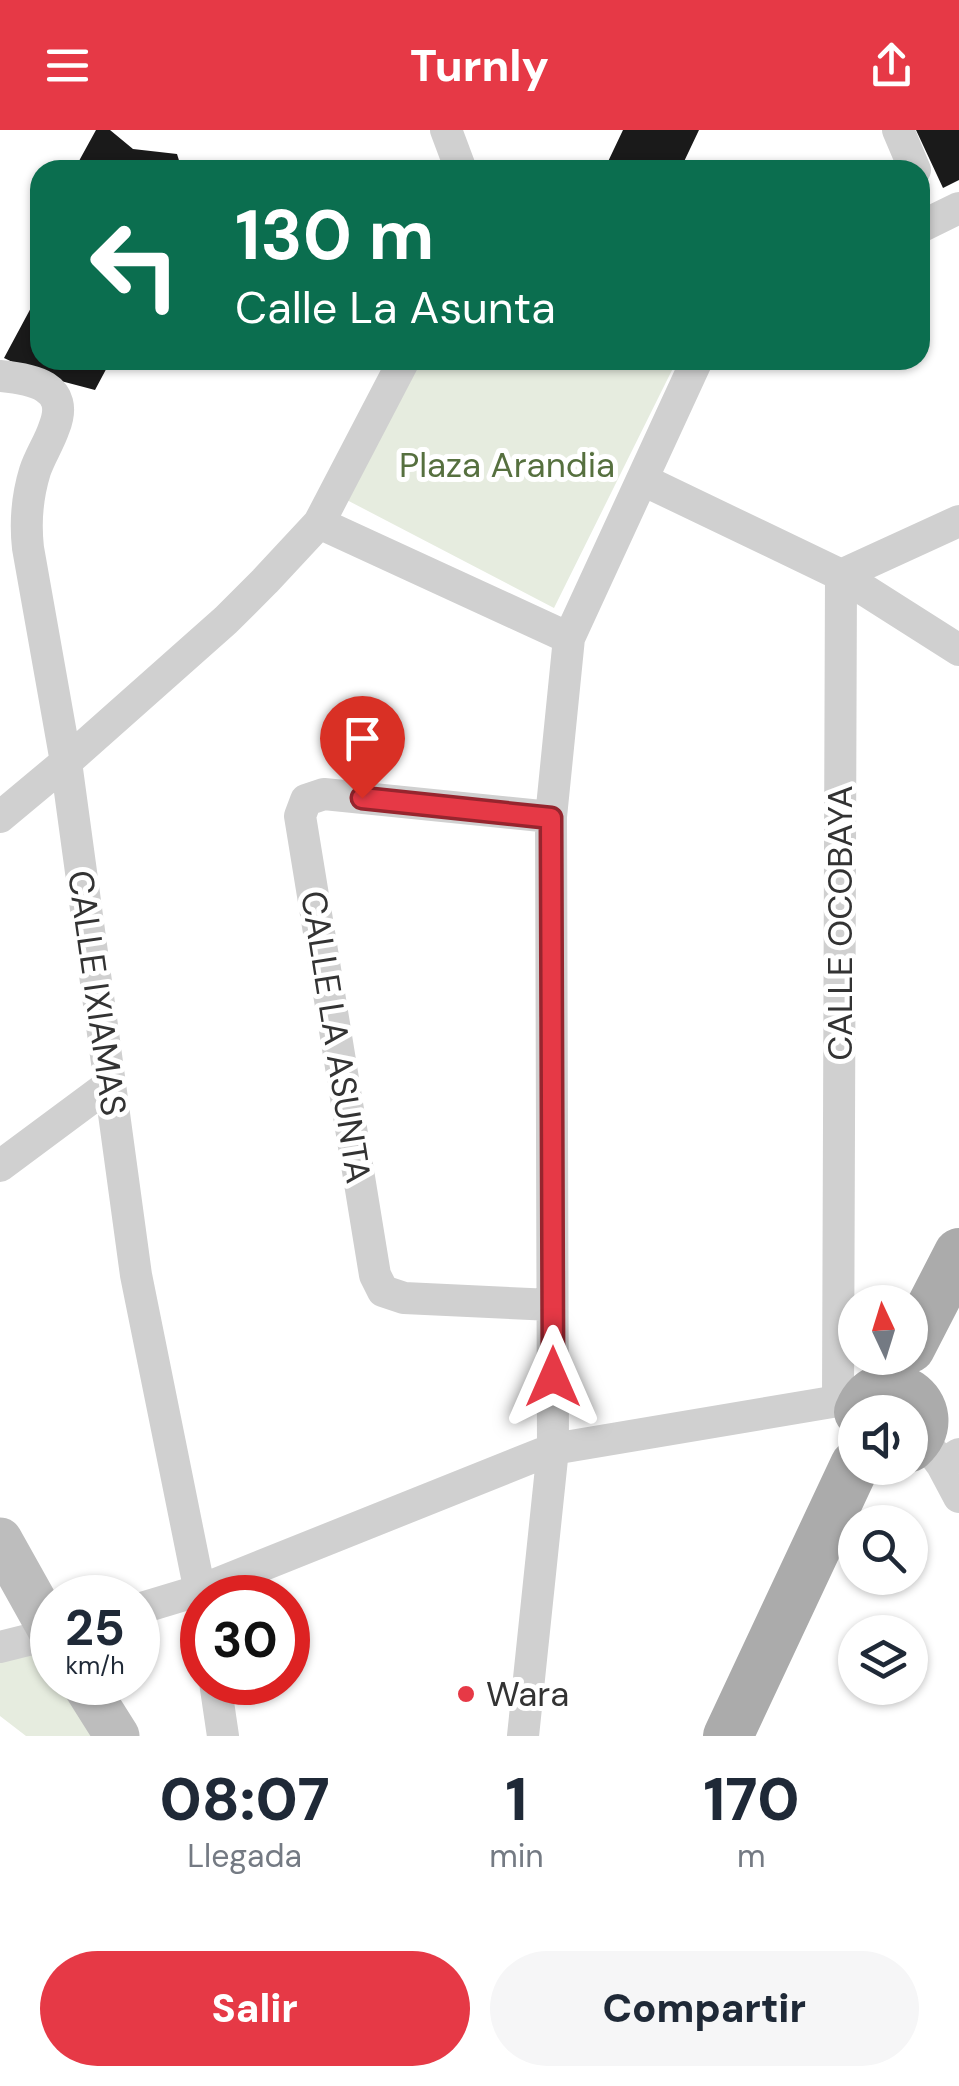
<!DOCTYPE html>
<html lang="es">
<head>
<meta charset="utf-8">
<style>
	:root { --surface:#fff; --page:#f6f6f7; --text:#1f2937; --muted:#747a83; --accent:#e63946 }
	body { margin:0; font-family:"DM Sans",sans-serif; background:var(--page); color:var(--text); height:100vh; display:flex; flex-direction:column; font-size:38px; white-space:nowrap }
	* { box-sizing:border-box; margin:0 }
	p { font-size:32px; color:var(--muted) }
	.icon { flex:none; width:55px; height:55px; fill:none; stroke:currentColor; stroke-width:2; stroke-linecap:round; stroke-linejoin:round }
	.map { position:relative; height:1606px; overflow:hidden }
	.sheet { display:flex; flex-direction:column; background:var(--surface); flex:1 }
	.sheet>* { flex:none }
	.guide { position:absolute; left:30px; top:30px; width:900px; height:210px; border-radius:30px; box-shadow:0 2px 8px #0004; background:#0b6e4f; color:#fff; overflow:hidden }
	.needle { width:65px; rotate:356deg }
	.fabs { position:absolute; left:838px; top:1155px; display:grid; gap:20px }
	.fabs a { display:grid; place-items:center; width:90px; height:90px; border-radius:50%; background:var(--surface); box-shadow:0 2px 8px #0004; font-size:50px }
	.speed { position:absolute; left:30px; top:1445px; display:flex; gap:20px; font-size:50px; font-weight:700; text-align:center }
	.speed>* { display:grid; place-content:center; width:130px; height:130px; border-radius:50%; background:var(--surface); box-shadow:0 2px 8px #0004; line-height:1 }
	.speed small { font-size:25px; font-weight:400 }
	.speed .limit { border:15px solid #d22; background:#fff; color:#111 }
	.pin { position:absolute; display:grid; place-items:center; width:85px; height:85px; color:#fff; margin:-102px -42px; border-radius:50% 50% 50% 0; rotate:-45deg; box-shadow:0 0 10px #0007 }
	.pin .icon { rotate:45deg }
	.me { position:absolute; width:110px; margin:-55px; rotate:0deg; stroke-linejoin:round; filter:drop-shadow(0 0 8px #0008) }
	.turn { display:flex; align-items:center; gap:35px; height:210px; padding:0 40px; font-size:45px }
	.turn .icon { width:130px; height:130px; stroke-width:2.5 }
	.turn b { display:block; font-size:70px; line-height:85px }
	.eta { display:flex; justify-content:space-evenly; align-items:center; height:170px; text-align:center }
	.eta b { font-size:60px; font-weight:800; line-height:70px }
	.cta { display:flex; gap:20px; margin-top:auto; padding:20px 40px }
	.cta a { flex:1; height:115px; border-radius:60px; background:var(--accent); color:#fff; font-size:40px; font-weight:800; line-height:115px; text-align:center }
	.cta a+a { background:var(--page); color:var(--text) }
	header { display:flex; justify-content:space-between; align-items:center; height:130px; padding:0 40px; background:var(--accent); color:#fff; font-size:45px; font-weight:800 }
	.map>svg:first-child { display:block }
	.green { fill:#e6ecdf }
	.building { fill:#1a1a1a }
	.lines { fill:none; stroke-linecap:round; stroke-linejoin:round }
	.street { stroke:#d0d0d0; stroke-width:32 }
	.secondary { stroke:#bdbdbd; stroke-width:45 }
	.primary { stroke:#ababab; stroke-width:50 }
	.route-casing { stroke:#96252e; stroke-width:25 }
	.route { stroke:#e63946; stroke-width:18 }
	.poi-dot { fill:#e63946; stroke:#fff; stroke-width:4 }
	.labels { text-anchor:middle; stroke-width:10; stroke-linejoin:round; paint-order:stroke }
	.park-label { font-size:35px; fill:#56703f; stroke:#fff }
	.street-label { font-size:35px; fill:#333; stroke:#fff }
	.poi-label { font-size:35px; fill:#333; stroke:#fff; text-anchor:start }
</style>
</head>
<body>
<header><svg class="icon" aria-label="menu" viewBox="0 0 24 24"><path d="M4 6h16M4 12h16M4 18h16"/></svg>Turnly<svg class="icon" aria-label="share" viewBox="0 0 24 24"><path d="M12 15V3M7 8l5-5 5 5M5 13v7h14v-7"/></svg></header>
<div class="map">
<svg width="959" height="1606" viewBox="0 0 959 1606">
	<rect width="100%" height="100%" fill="#fff"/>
	<path class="green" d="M414 230H677L554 478 343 368Z
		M36 1517C55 1528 52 1532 52 1552L65 1553 96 1606H26L0 1586V1526Z"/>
	<path class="building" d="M96 0H110L133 19 177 24 182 40H74Z
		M623 0H699L680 40H604Z
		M916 0H959V50L943 58Z
		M40 161V230H111L95 260 42 246 4 228Z"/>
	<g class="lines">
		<path class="street" d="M446 0 461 40
			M898 0 915 40
			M920 97 959 78
			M0 246C32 249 71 256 54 298 49 313 40 326 35 341 27 367 25 391 28 418L66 632 136 1145 202 1472
			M643 350 841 445 959 520
			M319 393 569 508
			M0 687 66 632 226 490 265 451 319 393 404 230
			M551 687 324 664 306 670 300 686 375 1145 383 1161 404 1168 552 1175
			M0 1036 109 955
			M838 1271 841 445 959 391
			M920 1305 942 1335 959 1324
			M942 1335 959 1367
			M138 1479 201 1460 553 1319 838 1271 859 1273
			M0 1517 52 1504
			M215 1552 223 1606
			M523 1606 553 1319 551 687 569 508 697 230"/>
		<path class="secondary" d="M0 1410 52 1503
			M83 1552 117 1606"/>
		<path class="primary" d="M910 1218 959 1123
			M859 1282C881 1228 953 1277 910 1317
			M728 1606 855 1335"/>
	</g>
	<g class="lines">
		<g class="route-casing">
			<path id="route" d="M362 668 551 688 553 1247"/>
		</g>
		<use href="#route" class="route"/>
	</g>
	<circle class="poi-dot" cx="466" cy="1564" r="10"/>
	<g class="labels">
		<g class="park-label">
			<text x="507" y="347">Plaza Arandia</text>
		</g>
		<g class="street-label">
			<text transform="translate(840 793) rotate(-90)" y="12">CALLE OCOBAYA</text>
			<text transform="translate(97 863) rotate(82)" y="12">CALLE IXIAMAS</text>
			<text transform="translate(336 907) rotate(81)" y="12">CALLE LA ASUNTA</text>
		</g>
		<g class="poi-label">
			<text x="486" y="1576">Wara</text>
		</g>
	</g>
</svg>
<div class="fabs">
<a><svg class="needle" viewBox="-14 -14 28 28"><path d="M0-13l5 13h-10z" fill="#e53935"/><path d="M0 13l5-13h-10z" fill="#747a83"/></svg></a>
<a><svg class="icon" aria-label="sound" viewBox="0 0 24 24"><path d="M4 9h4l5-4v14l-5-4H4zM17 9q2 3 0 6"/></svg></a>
<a><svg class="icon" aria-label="search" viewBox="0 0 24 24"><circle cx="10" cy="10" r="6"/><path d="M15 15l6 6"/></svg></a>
<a><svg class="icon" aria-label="layers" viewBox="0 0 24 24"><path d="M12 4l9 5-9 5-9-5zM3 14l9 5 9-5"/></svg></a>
</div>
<div class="speed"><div>25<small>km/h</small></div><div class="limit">30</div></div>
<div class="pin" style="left:362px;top:668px;background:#d93025"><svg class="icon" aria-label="arrive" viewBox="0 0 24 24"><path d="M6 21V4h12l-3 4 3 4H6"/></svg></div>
<svg class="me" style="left:553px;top:1247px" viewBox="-20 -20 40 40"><path d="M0-17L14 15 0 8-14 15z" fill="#e63946" stroke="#fff" stroke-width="4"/></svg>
<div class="guide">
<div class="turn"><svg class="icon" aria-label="left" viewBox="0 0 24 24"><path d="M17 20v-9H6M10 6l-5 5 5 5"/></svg><div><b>130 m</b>Calle La Asunta</div></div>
</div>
</div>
<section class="sheet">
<div class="eta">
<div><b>08:07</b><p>Llegada</p></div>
<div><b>1</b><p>min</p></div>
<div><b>170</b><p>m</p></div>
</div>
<div class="cta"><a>Salir</a><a>Compartir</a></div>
</section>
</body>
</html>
